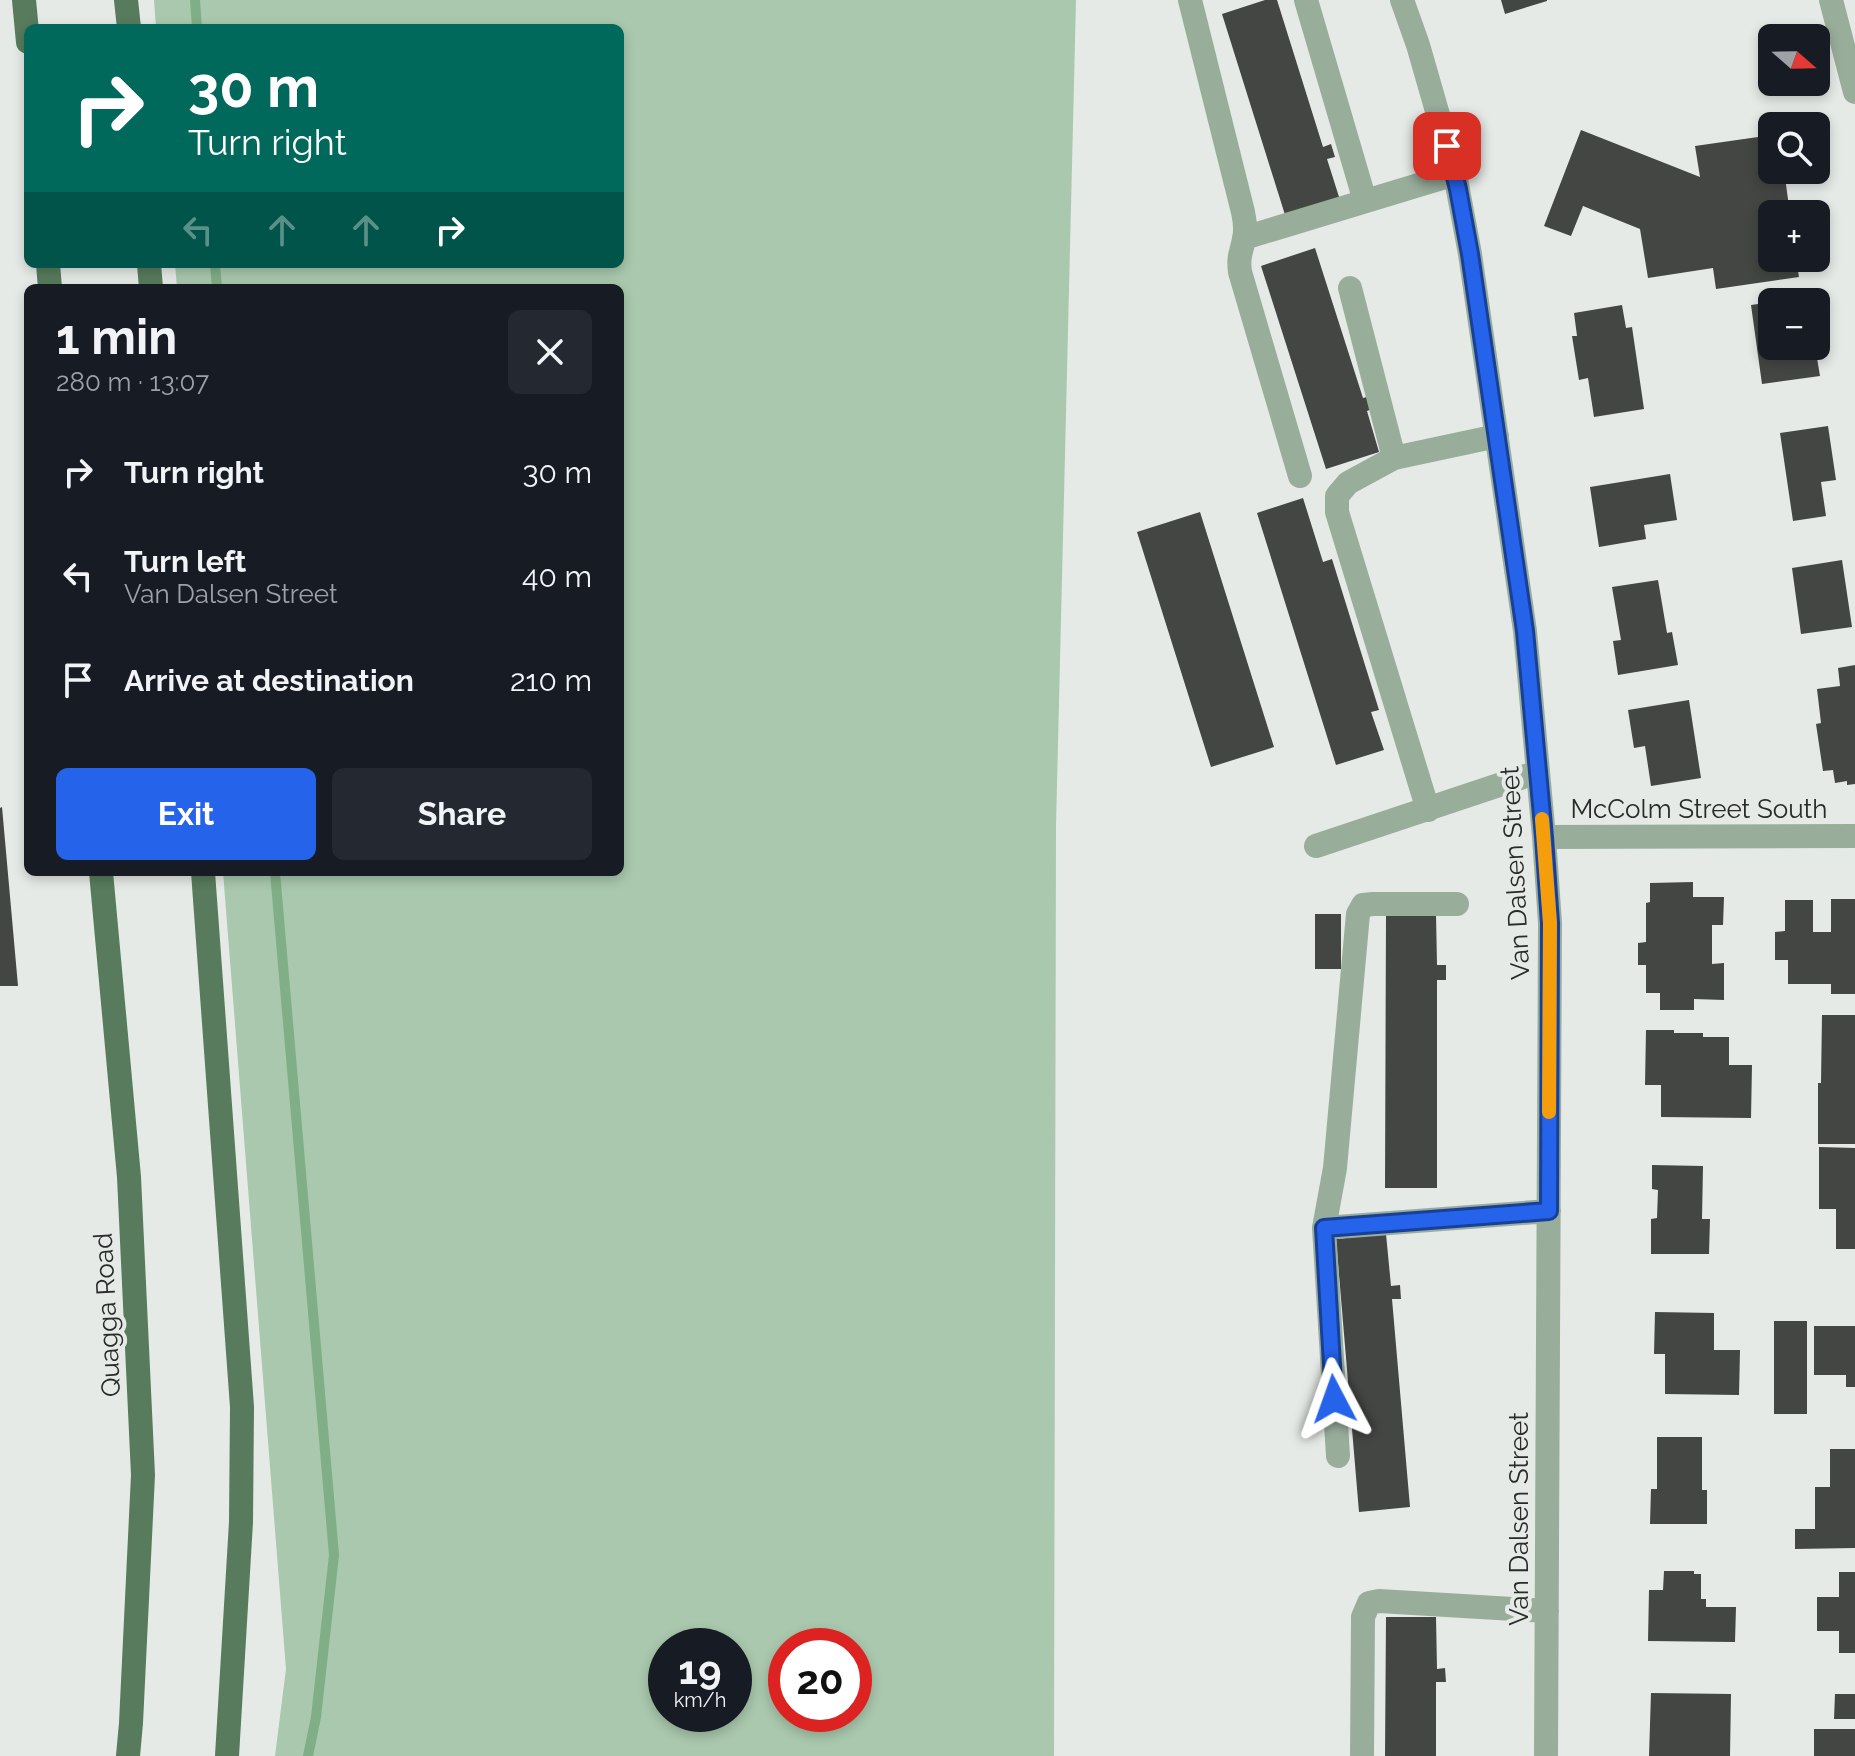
<!DOCTYPE html>
<html lang="en">
<head>
<meta charset="utf-8">
<style>
	:root { --surface:#171b24; --page:#242831; --text:#f1f3f6; --muted:#9ea1a6; --accent:#2563eb }
	body { margin:0; font-family:Raleway,sans-serif; background:var(--page); color:var(--text); height:100vh; display:flex; flex-direction:column; font-size:30px; white-space:nowrap }
	* { box-sizing:border-box; margin:0 }
	p { font-size:26px; color:var(--muted) }
	.icon { flex:none; width:44px; height:44px; fill:none; stroke:currentColor; stroke-width:2; stroke-linecap:round; stroke-linejoin:round }
	.map { position:relative; flex:1; overflow:hidden }
	.sheet { position:absolute; left:24px; top:284px; width:600px; height:592px; display:flex; flex-direction:column; background:var(--surface); border-radius:12px; box-shadow:0 4px 12px #0003 }
	.sheet>* { flex:none }
	.top-card { position:absolute; left:24px; top:24px; width:600px; height:244px; border-radius:12px; box-shadow:0 4px 12px #0003; background:#00695c; color:#fff; overflow:hidden }
	.needle { width:52px; rotate:110deg }
	.buttons { position:absolute; left:1758px; top:24px; display:grid; gap:16px }
	.buttons a { display:grid; place-items:center; width:72px; height:72px; border-radius:12px; background:var(--surface); box-shadow:0 4px 12px #0003; font-size:40px }
	.speed { position:absolute; left:648px; top:1628px; display:flex; gap:16px; font-size:40px; font-weight:700; text-align:center }
	.speed>* { display:grid; place-content:center; width:104px; height:104px; border-radius:50%; background:var(--surface); box-shadow:0 4px 12px #0003; line-height:1 }
	.speed small { font-size:20px; font-weight:400 }
	.speed .limit { border:12px solid #d22; background:#fff; color:#111 }
	.pin { position:absolute; display:grid; place-items:center; width:68px; height:68px; color:#fff; margin:-34px; border-radius:16px; box-shadow:0 4px 12px #0006 }
	.me { position:absolute; width:88px; margin:-44px; rotate:356deg; stroke-linejoin:round; filter:drop-shadow(0 0 6px #0008) }
	.turn { display:flex; align-items:center; gap:28px; height:168px; padding:0 32px; font-size:36px }
	.turn .icon { width:104px; height:104px; stroke-width:2.5 }
	.turn b { display:block; font-size:56px; line-height:68px }
	.lanes { display:flex; align-items:center; height:76px; padding:0 32px; background:#0003; justify-content:center; gap:40px; direction:ltr }
	.lanes .off { opacity:.35 }
	.round { display:grid; place-items:center; flex:none; width:84px; height:84px; border-radius:12px; background:var(--page) }
	.headline { display:flex; align-items:center; justify-content:space-between; height:136px; padding:0 32px }
	h1 { font-size:48px; font-weight:700; line-height:60px }
	.button { display:flex; gap:16px; margin-top:auto; padding:16px 32px }
	.button a { flex:1; height:92px; border-radius:12px; background:var(--accent); color:#fff; font-size:32px; font-weight:700; line-height:92px; text-align:center }
	.button a+a { background:var(--page); color:var(--text) }
	ul { padding:0; list-style:none }
	li { display:flex; align-items:center; gap:24px; height:104px; padding:0 32px }
	li div { flex:1 }
	li b { display:block; font-size:30px }
	li em { font-style:normal }
	.map>svg:first-child { display:block }
	.green { fill:#a9c8ad; fill-rule:evenodd }
	.lines { fill:none; stroke-linecap:round; stroke-linejoin:round }
	.stream { stroke:#80ae86; stroke-width:10 }
	.building { fill:#434643 }
	.minor { stroke:#99ad9b; stroke-width:24 }
	.major { stroke:#577b5c; stroke-width:24 }
	.route-casing { stroke:#184099; stroke-width:20 }
	.route { stroke:#2563eb; stroke-width:14 }
	.slow { stroke:#f59e0b; stroke-width:14 }
	.labels { text-anchor:middle; stroke-width:8; stroke-linejoin:round; paint-order:stroke }
	.street-label { font-size:26px; fill:#292b2a; stroke:#e5eae6 }
</style>
</head>
<body>
<div class="map">
<svg width="1855" height="1756" viewBox="0 0 1855 1756">
	<rect width="100%" height="100%" fill="#e5eae6"/>
	<path class="green" d="M154 0H1076L1056 826 1054 1756H275L286 1669 223 872H620V288H177L175 264H620V28H156ZM734 1646V1714H666V1646ZM854 1646V1714H786V1646Z"/>
	<g class="lines">
		<path class="stream" d="M195 0 197 28
			M215 264 217 288
			M275 872 334 1555 316 1717 308 1756"/>
	</g>
	<path class="building" d="M1265 0H1277L1323 147 1331 144 1335 157 1327 159 1340 200 1286 218 1222 14Z
		M1501 0H1547V1L1505 14Z
		M1581 130 1700 177 1695 146 1772 135V170H1784L1790 214H1772V258H1796L1799 277 1716 289 1713 268 1648 278 1640 229 1583 206 1571 236 1544 226Z
		M1315 248 1363 398 1370 396 1374 408 1367 411 1379 452 1326 469 1261 266Z
		M1772 302V346H1815L1820 376 1762 384 1751 305Z
		M1622 305 1626 328 1632 327 1644 409 1594 417 1588 378 1579 380 1572 336H1577L1574 313Z
		M1828 426 1836 480 1821 482 1826 516 1793 521 1780 433Z
		M1670 474 1677 520 1644 525 1646 539 1599 547 1590 487Z
		M1303 498 1323 562 1332 559 1379 710 1371 712 1384 750 1336 765 1257 513Z
		M1200 512 1274 747 1211 767 1137 532Z
		M1842 560 1852 627 1801 634 1792 568Z
		M1658 580 1667 633 1672 632 1678 665 1618 675 1613 641 1621 640 1612 587Z
		M1855 665V784L1847 785V781L1835 783 1833 770 1823 771 1816 724 1821 723 1817 689 1840 686 1838 668Z
		M1689 700 1701 778 1651 786 1645 746 1634 748 1628 710Z
		M2 807 18 986H0V808Z
		M1693 882V897H1724L1723 925H1712V964L1724 963V1000L1694 999V1010H1660V993H1646V965H1638V943L1646 942V903L1650 902V883Z
		M1831 899H1855V994H1831V984H1788V960H1775V932L1785 931V900H1813V932H1831Z
		M1315 914H1341V969H1315Z
		M1386 914H1436L1437 965H1446V980H1437V1188H1385Z
		M1822 1015H1855V1144H1818V1083H1821Z
		M1646 1030H1674V1033H1703V1037H1729V1065H1752L1751 1118 1661 1117V1085H1645Z
		M1819 1147 1855 1148V1249H1836V1209H1819Z
		M1652 1165 1703 1166 1702 1219H1710L1709 1254H1651V1219L1657 1218 1658 1190 1652 1189Z
		M1386 1234 1391 1286 1400 1285 1401 1299H1392L1410 1507 1359 1512 1336 1239Z
		M1655 1312 1714 1313V1350H1740L1739 1395 1665 1394V1354H1654Z
		M1774 1321H1807V1414H1774Z
		M1814 1326H1855V1387H1846V1375H1814Z
		M1657 1437H1702V1490H1707V1524H1650L1651 1489H1657Z
		M1830 1449H1855V1548L1795 1549V1529H1815V1487H1830Z
		M1664 1571H1694V1574H1701V1599H1706V1607H1736L1735 1642 1648 1641 1649 1590H1663Z
		M1839 1572H1855V1653H1839V1631H1817V1597H1839Z
		M1386 1617H1436L1437 1669 1445 1668 1446 1682H1436V1756H1385Z
		M1651 1693 1731 1694 1730 1756H1649Z
		M1835 1694H1855V1719H1834Z
		M1814 1729H1855V1756H1814Z"/>
	<g class="lines">
		<path class="minor" d="M1190 0 1243 212C1245 221 1246 230 1244 239 1241 254 1238 256 1240 272L1300 476
			M1306 0 1365 201
			M1402 0 1418 45 1455 174 1470 254 1525 631 1544 837 1550 923 1546 1756
			M1831 0 1855 92
			M1244 238 1455 174
			M1350 288 1394 458
			M1428 810 1337 512V496L1348 483 1394 458 1497 436
			M1544 837 1855 836
			M1316 846 1538 772
			M1324 1228 1335 1168 1358 914 1363 905 1373 904H1457
			M1338 1456 1324 1228 1549 1211
			M1362 1756 1363 1617 1369 1603 1379 1601 1547 1611"/>
		<path class="major" d="M24 0 28 42
			M126 0 129 28
			M48 264 50 288
			M149 264 151 288
			M101 872 129 1177 143 1475 131 1723 128 1756
			M203 872 242 1407 241 1522 227 1756"/>
	</g>
	<g class="lines">
		<g class="route-casing">
			<path id="route" d="M1334 1399 1324 1228 1549 1211 1550 923 1544 837 1525 631 1470 254 1458 189 1447 146"/>
		</g>
		<use href="#route" class="route"/>
		<path class="slow" d="M1542 819 1550 923 1549 1112"/>
	</g>
	<g class="labels">
		<g class="street-label">
			<text x="1699" y="818">McColm Street South</text>
			<text transform="translate(1515 873) rotate(-93)" y="9">Van Dalsen Street</text>
			<text transform="translate(107 1315) rotate(-93)" y="9">Quagga Road</text>
			<text transform="translate(1519 1519) rotate(-90)" y="9">Van Dalsen Street</text>
		</g>
	</g>
</svg>
<div class="buttons">
<a><svg class="needle" viewBox="-14 -14 28 28"><path d="M0-13l5 13h-10z" fill="#e53935"/><path d="M0 13l5-13h-10z" fill="#9ea1a6"/></svg></a>
<a><svg class="icon" aria-label="search" viewBox="0 0 24 24"><circle cx="10" cy="10" r="6"/><path d="M15 15l6 6"/></svg></a>
<a>+</a>
<a>−</a>
</div>
<div class="speed"><div>19<small>km/h</small></div><div class="limit">20</div></div>
<div class="pin" style="left:1447px;top:146px;background:#d93025"><svg class="icon" aria-label="arrive" viewBox="0 0 24 24"><path d="M6 21V4h12l-3 4 3 4H6"/></svg></div>
<svg class="me" style="left:1334px;top:1399px" viewBox="-20 -20 40 40"><path d="M0-17L14 15 0 8-14 15z" fill="#2563eb" stroke="#fff" stroke-width="4"/></svg>
<div class="top-card">
<div class="turn"><svg class="icon" aria-label="right" viewBox="0 0 24 24"><path d="M7 20v-9h11M14 6l5 5-5 5"/></svg><div><b>30 m</b>Turn right</div></div>
<div class="lanes"><svg class="icon off" aria-label="left" viewBox="0 0 24 24"><path d="M17 20v-9H6M10 6l-5 5 5 5"/></svg><svg class="icon off" aria-label="ahead" viewBox="0 0 24 24"><path d="M12 20V5M6 11l6-6 6 6"/></svg><svg class="icon off" aria-label="ahead" viewBox="0 0 24 24"><path d="M12 20V5M6 11l6-6 6 6"/></svg><svg class="icon" aria-label="right" viewBox="0 0 24 24"><path d="M7 20v-9h11M14 6l5 5-5 5"/></svg></div>
</div>
<section class="sheet">
<div class="headline"><div><h1>1 min</h1><p>280 m · 13:07</p></div><a class="round"><svg class="icon" aria-label="close" viewBox="0 0 24 24"><path d="M6 6l12 12M18 6L6 18"/></svg></a></div>
<ul>
<li><svg class="icon" aria-label="right" viewBox="0 0 24 24"><path d="M7 20v-9h11M14 6l5 5-5 5"/></svg><div><b>Turn right</b></div><em>30 m</em></li>
<li><svg class="icon" aria-label="left" viewBox="0 0 24 24"><path d="M17 20v-9H6M10 6l-5 5 5 5"/></svg><div><b>Turn left</b><p>Van Dalsen Street</p></div><em>40 m</em></li>
<li><svg class="icon" aria-label="arrive" viewBox="0 0 24 24"><path d="M6 21V4h12l-3 4 3 4H6"/></svg><div><b>Arrive at destination</b></div><em>210 m</em></li>
</ul>
<div class="button"><a>Exit</a><a>Share</a></div>
</section>
</div>
</body>
</html>
